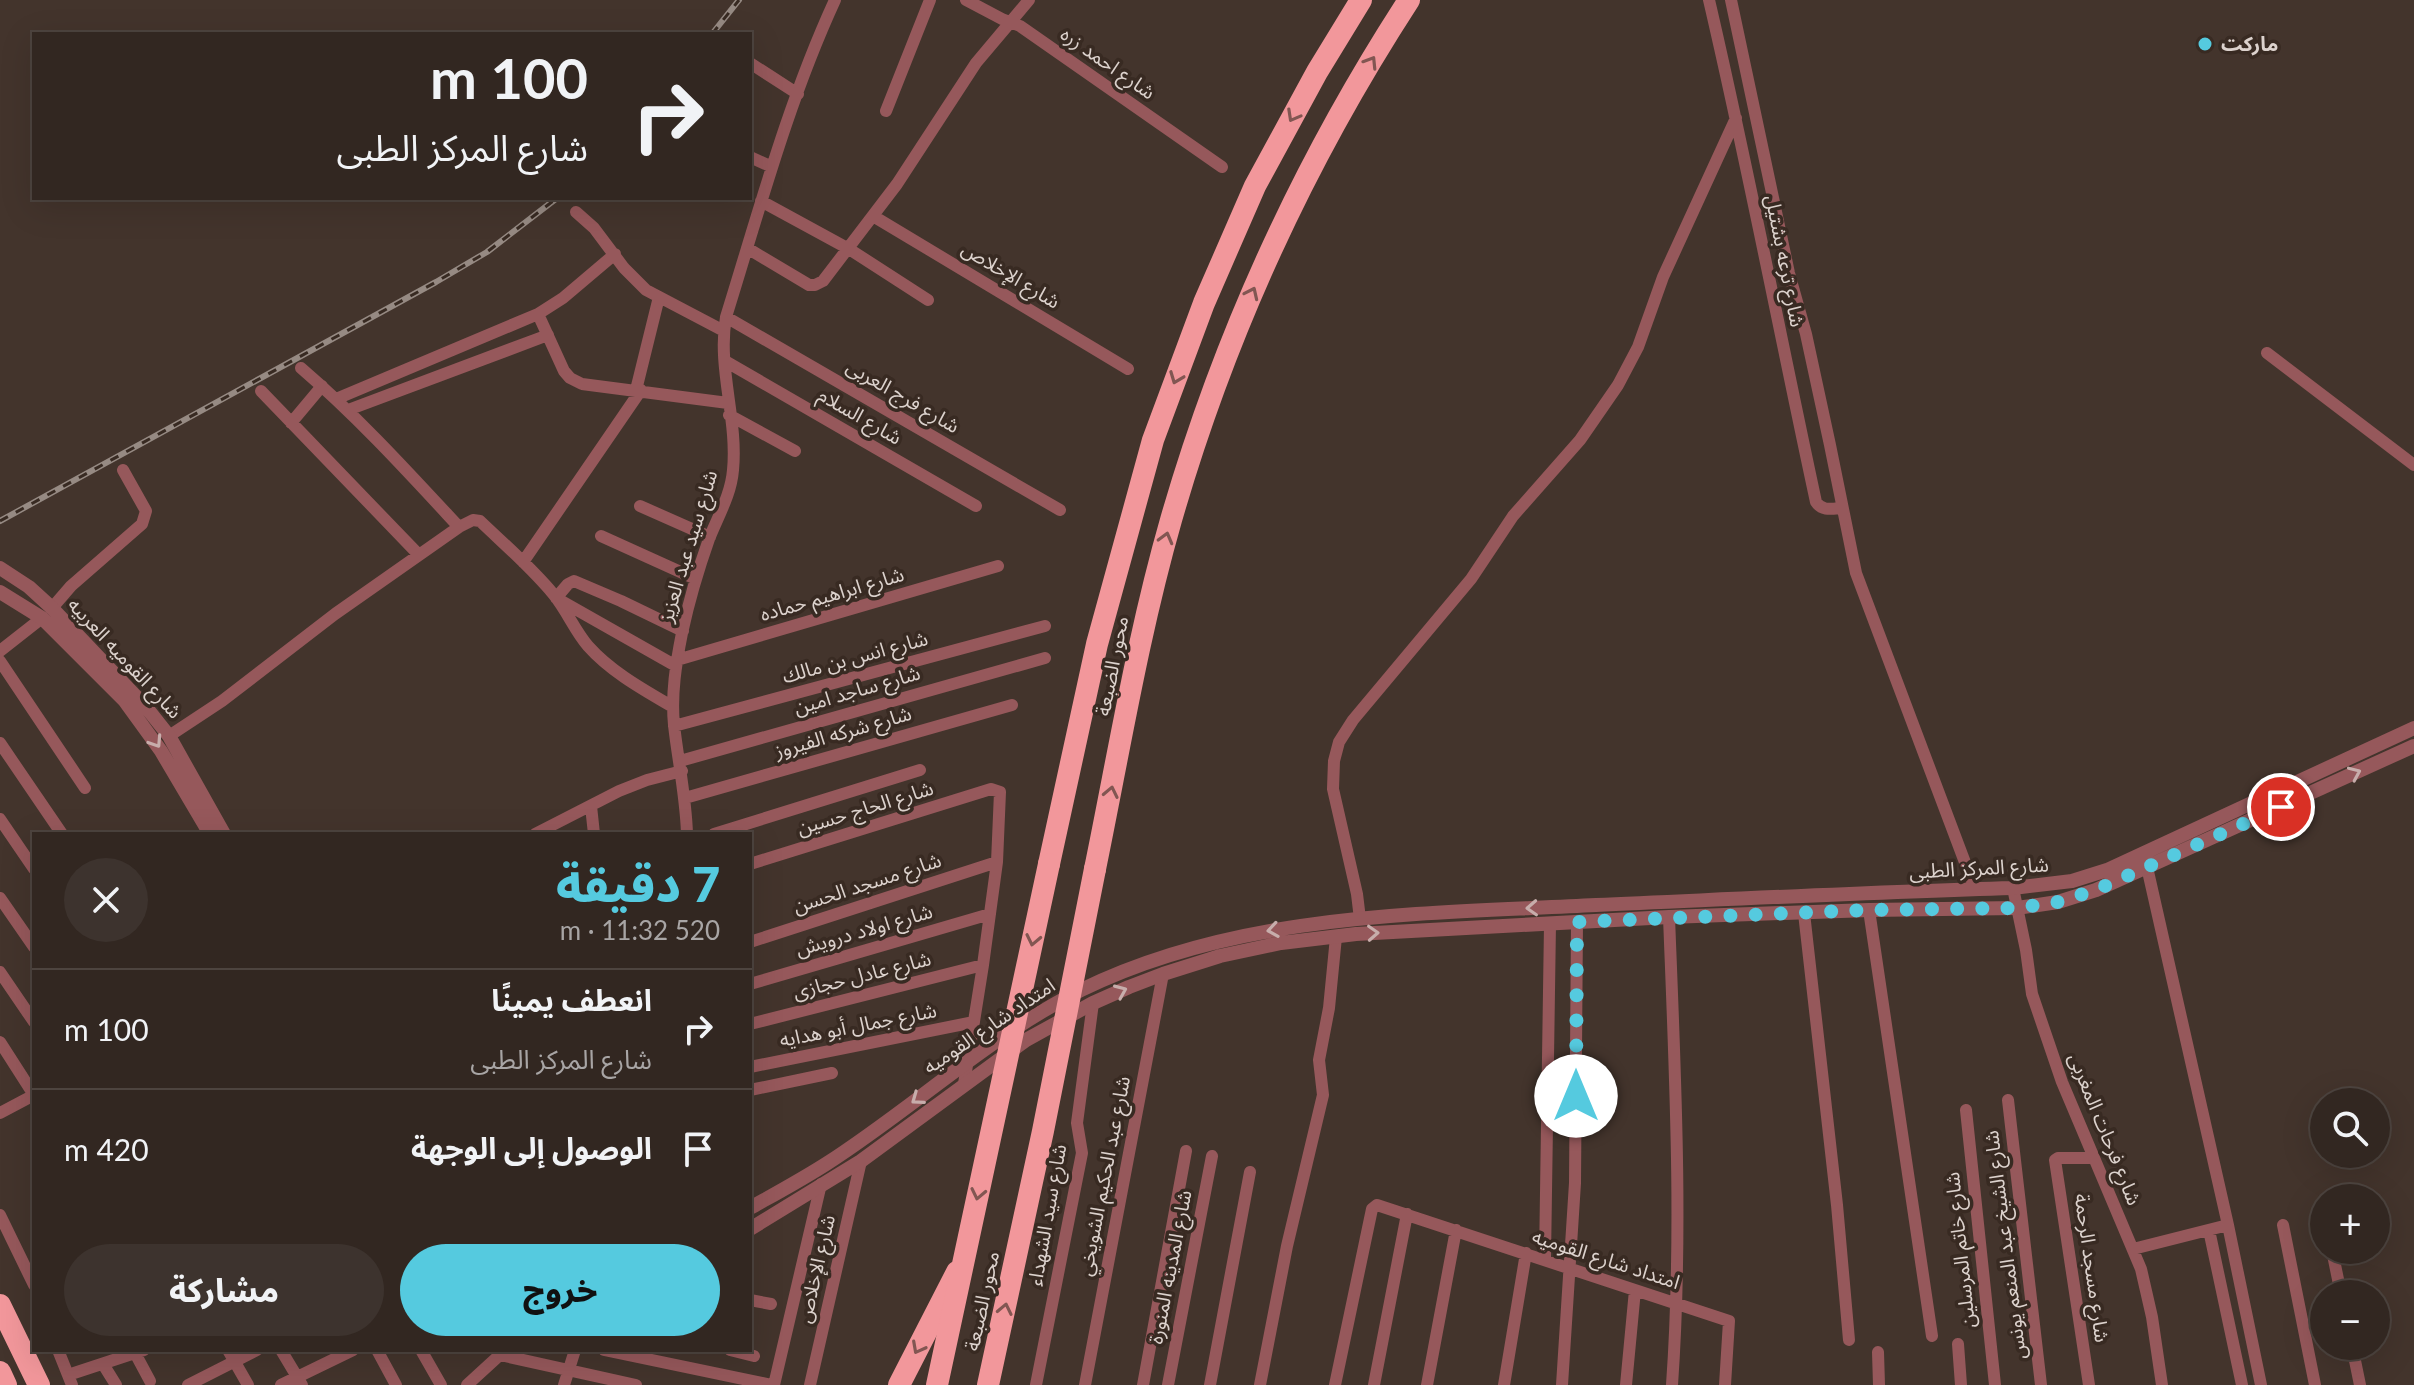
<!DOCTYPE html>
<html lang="ar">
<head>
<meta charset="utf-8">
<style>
	:root { --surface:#322721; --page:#3d332e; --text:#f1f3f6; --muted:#a8a5a5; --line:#4d443f; --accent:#55cadf }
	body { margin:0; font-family:Lato,"Noto Sans Arabic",sans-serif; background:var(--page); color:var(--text); direction:rtl; height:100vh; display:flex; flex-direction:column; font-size:30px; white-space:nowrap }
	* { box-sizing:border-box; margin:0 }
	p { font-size:26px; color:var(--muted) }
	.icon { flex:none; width:44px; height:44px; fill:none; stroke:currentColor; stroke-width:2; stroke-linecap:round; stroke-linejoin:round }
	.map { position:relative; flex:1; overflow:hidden; direction:ltr }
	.panel { position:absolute; left:32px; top:832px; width:720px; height:520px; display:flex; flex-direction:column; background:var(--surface); border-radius:0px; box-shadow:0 8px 32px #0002,0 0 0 2px var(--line); direction:rtl }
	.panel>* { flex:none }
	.top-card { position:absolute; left:32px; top:32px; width:720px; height:168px; border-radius:0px; box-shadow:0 8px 32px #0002,0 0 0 2px var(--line); direction:rtl; background:#322721; color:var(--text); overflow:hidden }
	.controls { position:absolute; left:2310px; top:1088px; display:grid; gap:16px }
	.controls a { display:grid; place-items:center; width:80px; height:80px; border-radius:50%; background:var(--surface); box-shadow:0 8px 32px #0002,0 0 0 2px var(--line); font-size:40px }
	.pin { position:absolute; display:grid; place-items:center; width:68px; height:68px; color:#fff; margin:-34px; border:4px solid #fff; border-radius:50%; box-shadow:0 2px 8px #0007 }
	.me { position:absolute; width:88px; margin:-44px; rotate:0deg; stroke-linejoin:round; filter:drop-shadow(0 0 6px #0008) }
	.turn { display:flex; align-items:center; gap:28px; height:168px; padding:0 32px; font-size:36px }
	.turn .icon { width:104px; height:104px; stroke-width:2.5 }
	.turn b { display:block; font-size:56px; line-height:68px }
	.round { display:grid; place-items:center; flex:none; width:84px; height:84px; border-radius:42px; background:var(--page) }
	.head { display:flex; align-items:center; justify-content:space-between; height:136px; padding:0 32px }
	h1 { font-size:48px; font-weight:800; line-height:60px; color:var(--accent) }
	.button { display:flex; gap:16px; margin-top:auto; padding:16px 32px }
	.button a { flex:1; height:92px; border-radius:48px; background:var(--accent); color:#111; font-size:32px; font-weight:800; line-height:92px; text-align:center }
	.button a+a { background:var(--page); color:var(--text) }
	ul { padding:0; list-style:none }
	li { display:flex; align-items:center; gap:24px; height:120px; padding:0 32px; border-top:2px solid var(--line) }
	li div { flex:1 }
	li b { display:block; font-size:30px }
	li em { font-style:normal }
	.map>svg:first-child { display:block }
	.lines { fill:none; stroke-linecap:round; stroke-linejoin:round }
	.minor { stroke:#96585b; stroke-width:12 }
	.tertiary { stroke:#96585b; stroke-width:14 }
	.motorway { stroke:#f2979b; stroke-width:22 }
	.rail-casing { stroke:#968a83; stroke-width:6 }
	.rail { stroke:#382a22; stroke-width:3; stroke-dasharray:9; stroke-linecap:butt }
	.motorway-bridge { stroke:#f2979b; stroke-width:22 }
	.oneway { stroke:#825652 }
	.oneway2 { stroke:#c7adab }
	.route { stroke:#55cadf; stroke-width:14; stroke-dasharray:0 25.2 }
	.poi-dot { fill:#55cadf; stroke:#382a22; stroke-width:3 }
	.labels { text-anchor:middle; stroke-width:7; stroke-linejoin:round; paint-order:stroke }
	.poi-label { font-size:20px; font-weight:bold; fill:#dcd2cd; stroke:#382a22; text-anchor:start }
	.street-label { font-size:20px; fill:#dcd2cd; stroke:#382a22 }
</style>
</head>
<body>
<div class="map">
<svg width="2414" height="1385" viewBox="0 0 2414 1385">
	<rect width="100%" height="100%" fill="#43342c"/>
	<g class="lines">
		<path class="minor" d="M966 0 1002 19 1020 26 1222 167
			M1709 0C1748 167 1780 335 1816 502 1822 511 1831 509 1841 508
			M1731 0 1789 273 1806 334 1830 445 1856 573 1975 889
			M750 63 798 94
			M886 111 930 0
			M750 157 772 167
			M761 201 849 249 928 300
			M576 212 594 228 624 268 646 290 724 331
			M873 216 1128 369
			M747 248 809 285H815L823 281 897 184 976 63 1029 0
			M538 314 564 371 570 378 582 384 728 403
			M726 317 1060 510
			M2267 353 2414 465
			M725 361 976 506
			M301 368C358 417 408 472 459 527
			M636 390 659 297
			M261 391 419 555
			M336 399 538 314 563 298 615 254
			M348 410 548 335
			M729 415 795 451
			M291 423 322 386
			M640 506 710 537
			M601 536 696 579
			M523 562 641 390
			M52 608 71 586 142 524 146 511 123 470
			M0 651 42 618
			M677 660 998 566
			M0 661 85 788
			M676 666 556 598 568 584 574 581 621 601 683 631
			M674 726 1045 626
			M169 736 222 701 335 614 459 527 473 520 480 521C505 545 532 568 554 595 567 611 575 631 588 646 611 672 644 690 673 707
			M0 743 62 834
			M680 761 1045 658
			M685 798 1012 705
			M591 806 594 834
			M0 819 34 869
			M535 834 619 791 647 780 682 771
			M687 834C686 797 678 761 674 725 671 694 676 663 682 633 689 601 698 570 709 539 718 516 731 495 733 470 738 419 717 368 726 317 759 211 788 102 835 0
			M714 834 920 770
			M750 864 991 789 1000 792 997 862 983 965 964 1084
			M2147 867 2228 1225 2261 1385
			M2013 888 2026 950 2032 994 2062 1082 2141 1269 2152 1317 2162 1385
			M0 898 34 947
			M1869 910 1932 1336
			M1804 913 1837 1205 1849 1340
			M1669 917C1675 1073 1683 1229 1672 1385
			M1360 919 1357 894 1333 789 1334 761 1339 742 1353 720 1471 579 1513 516 1580 440 1618 385 1638 347 1663 277 1736 118
			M750 942 997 862
			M0 972 34 1022
			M750 984 990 914
			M750 1024 983 965
			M0 1042 34 1095
			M750 1067 974 1022
			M750 1090 832 1073
			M2008 1100 2041 1385
			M1966 1110 1995 1385
			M0 1113 34 1095
			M0 1215 34 1285
			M2283 1225 2315 1385
			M2209 1230 2242 1385
			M2133 1249 2228 1225
			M2332 1250 2341 1294
			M1545 1259 1550 924
			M750 1300 771 1304
			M1958 1344 1961 1385
			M2352 1346 2360 1385
			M58 1350 72 1385
			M228 1350 248 1385
			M281 1350 302 1385
			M377 1350 396 1385
			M421 1350 441 1385
			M604 1350 772 1385
			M730 1350 754 1356
			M1878 1352 1879 1385
			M135 1353 150 1381
			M500 1355 636 1385
			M103 1364 116 1385
			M68 1375 144 1350
			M188 1385 257 1350
			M281 1385 353 1350
			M467 1385 503 1352
			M564 1385 575 1350
			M774 1385 821 1184
			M810 1385 861 1161
			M1036 1385 1082 1153 1077 1123 1093 1003
			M1085 1385 1163 974
			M1143 1385 1186 1151
			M1168 1385 1212 1156
			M1210 1385 1250 1172
			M1260 1385 1287 1246 1323 1095 1319 1060 1329 1008 1336 937
			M1335 1385 1372 1209 1377 1205 1729 1321 1725 1385
			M1374 1385 1407 1214
			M1427 1385 1456 1230
			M1504 1385 1526 1253
			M1562 1385 1575 1183 1577 922
			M1626 1385 1635 1290
			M2089 1385 2055 1160 2058 1158H2094"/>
		<path class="tertiary" d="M0 568 29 587 52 608 146 707 169 736 224 834
			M0 592 42 618 124 700 161 751 210 834
			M750 1208C775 1194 801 1180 826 1164 912 1109 989 1036 1081 990 1240 912 1423 914 1596 905 1735 899 1874 892 2013 888L2072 881 2107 870 2414 728
			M750 1229 861 1161 1026 1040 1093 1003 1129 987 1163 974 1220 956 1281 943 1356 934 1669 917 1869 910 2017 908 2058 902 2096 890 2414 746"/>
		<path class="motorway" d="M1049 864 1097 644 1153 440 1204 303 1255 186 1317 72 1361 0
			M1095 869C1119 752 1138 635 1171 520 1224 336 1305 160 1409 0
			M0 1305 39 1385
			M0 1372 6 1385
			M899 1385 957 1272"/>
		<g class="rail-casing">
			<path id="rail" d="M712 34 739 0
				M0 521 436 282 487 252 557 198"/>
		</g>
		<use href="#rail" class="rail"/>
		<path class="motorway-bridge" d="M937 1385 1049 864
			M988 1385 1043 1131 1095 869"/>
	</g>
	<defs><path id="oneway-chevron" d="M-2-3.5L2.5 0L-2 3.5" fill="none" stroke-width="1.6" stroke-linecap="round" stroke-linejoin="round" transform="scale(2)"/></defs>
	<g class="oneway">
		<use href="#oneway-chevron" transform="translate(1371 62) rotate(-58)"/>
		<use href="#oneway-chevron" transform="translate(1293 116) rotate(119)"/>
		<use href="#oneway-chevron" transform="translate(1252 293) rotate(-65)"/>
		<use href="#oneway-chevron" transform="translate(1176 378) rotate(111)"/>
		<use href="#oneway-chevron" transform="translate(1166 538) rotate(-75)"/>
		<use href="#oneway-chevron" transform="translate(1111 792) rotate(-78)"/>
		<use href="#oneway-chevron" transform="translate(1033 940) rotate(102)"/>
		<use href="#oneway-chevron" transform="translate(978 1194) rotate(102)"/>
		<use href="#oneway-chevron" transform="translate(1005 1309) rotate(-78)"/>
		<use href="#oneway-chevron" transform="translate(918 1348) rotate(118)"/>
	</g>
	<g class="oneway2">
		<use href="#oneway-chevron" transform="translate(156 742) rotate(57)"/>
		<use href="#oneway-chevron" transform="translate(2355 773) rotate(-24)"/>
		<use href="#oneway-chevron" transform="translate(1532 908) rotate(177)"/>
		<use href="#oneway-chevron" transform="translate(1273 930) rotate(171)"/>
		<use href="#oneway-chevron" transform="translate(1373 933) rotate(-3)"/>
		<use href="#oneway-chevron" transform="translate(1121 991) rotate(-23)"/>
		<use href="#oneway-chevron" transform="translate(917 1099) rotate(144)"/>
	</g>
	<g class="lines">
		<path class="route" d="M1576 1096 1577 922 1869 910 2017 908 2058 902 2096 890 2281 807"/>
	</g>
	<circle class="poi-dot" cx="2205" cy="44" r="8"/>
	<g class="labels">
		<g class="poi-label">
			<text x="2221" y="51">ماركت</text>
		</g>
		<g class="street-label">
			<text transform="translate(1108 63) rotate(35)" y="7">شارع احمد زره</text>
			<text transform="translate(1785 261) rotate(79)" y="7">شارع ترعه بشتيل</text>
			<text transform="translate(1011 275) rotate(31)" y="7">شارع الإخلاص</text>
			<text transform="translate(903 396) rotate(30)" y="7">شارع فرج العربى</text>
			<text transform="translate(860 416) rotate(30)" y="7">شارع السلام</text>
			<text transform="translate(688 546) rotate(-73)" y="7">شارع سيد عبد العزيز</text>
			<text transform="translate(832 594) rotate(-16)" y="7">شارع ابراهيم حماده</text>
			<text transform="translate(855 657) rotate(-15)" y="7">شارع انس بن مالك</text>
			<text transform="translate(125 658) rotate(47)" y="7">شارع القوميه العربيه</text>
			<text transform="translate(1112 666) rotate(-79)" y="7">محور الضبعة</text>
			<text transform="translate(857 690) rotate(-16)" y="7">شارع ساجد امين</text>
			<text transform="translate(843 732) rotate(-16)" y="7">شارع شركه الفيروز</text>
			<text transform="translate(865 808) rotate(-17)" y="7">شارع الحاج حسين</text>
			<text transform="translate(1979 868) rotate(-3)" y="7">شارع المركز الطبى</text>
			<text transform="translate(867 883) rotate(-18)" y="7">شارع مسجد الحسن</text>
			<text transform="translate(864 930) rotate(-16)" y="7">شارع اولاد درويش</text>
			<text transform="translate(862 975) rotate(-14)" y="7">شارع عادل حجازى</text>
			<text transform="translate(858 1025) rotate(-11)" y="7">شارع جمال أبو هدايه</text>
			<text transform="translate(989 1026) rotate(-34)" y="7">امتداد شارع القوميه</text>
			<text transform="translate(2105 1129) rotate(68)" y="7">شارع فرحات المغربى</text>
			<text transform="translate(1104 1176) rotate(-79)" y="7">شارع عبد الحكيم الشويخي</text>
			<text transform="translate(1047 1215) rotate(-80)" y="7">شارع سيد الشهداء</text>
			<text transform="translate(2005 1245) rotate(-97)" y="7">شارع الشيخ عبد المنعم يونس</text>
			<text transform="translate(1960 1250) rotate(-96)" y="7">شارع خاتم المرسلين</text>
			<text transform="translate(1606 1259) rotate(18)" y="7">امتداد شارع القوميه</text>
			<text transform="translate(1170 1267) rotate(-79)" y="7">شارع المدينه المنورة</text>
			<text transform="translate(2092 1268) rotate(82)" y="7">شارع مسجد الرحمة</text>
			<text transform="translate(816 1269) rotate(-77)" y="7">شارع الإخلاص</text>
			<text transform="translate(982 1301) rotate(-78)" y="7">محور الضبعة</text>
		</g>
	</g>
</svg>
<div class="controls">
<a><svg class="icon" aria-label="search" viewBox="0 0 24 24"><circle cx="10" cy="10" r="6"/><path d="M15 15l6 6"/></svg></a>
<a>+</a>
<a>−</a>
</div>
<div class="pin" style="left:2281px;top:807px;background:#d93025"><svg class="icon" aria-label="arrive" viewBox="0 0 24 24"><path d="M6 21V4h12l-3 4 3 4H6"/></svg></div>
<svg class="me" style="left:1576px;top:1096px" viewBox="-20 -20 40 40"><circle r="19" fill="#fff"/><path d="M0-13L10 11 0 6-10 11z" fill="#55cadf"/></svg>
<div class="top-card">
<div class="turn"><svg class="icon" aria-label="right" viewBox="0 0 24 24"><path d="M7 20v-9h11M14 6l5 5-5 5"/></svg><div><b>100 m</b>شارع المركز الطبى</div></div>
</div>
<section class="panel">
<div class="head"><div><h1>7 دقيقة</h1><p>520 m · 11:32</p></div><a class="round"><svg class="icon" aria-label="close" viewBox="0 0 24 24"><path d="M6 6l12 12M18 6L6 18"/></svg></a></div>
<ul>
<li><svg class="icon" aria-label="right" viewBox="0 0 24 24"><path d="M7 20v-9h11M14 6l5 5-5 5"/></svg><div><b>انعطف يمينًا</b><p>شارع المركز الطبى</p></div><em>100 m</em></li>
<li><svg class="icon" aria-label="arrive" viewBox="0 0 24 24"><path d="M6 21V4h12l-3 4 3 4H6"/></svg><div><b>الوصول إلى الوجهة</b></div><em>420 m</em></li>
</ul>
<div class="button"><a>خروج</a><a>مشاركة</a></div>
</section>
</div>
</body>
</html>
